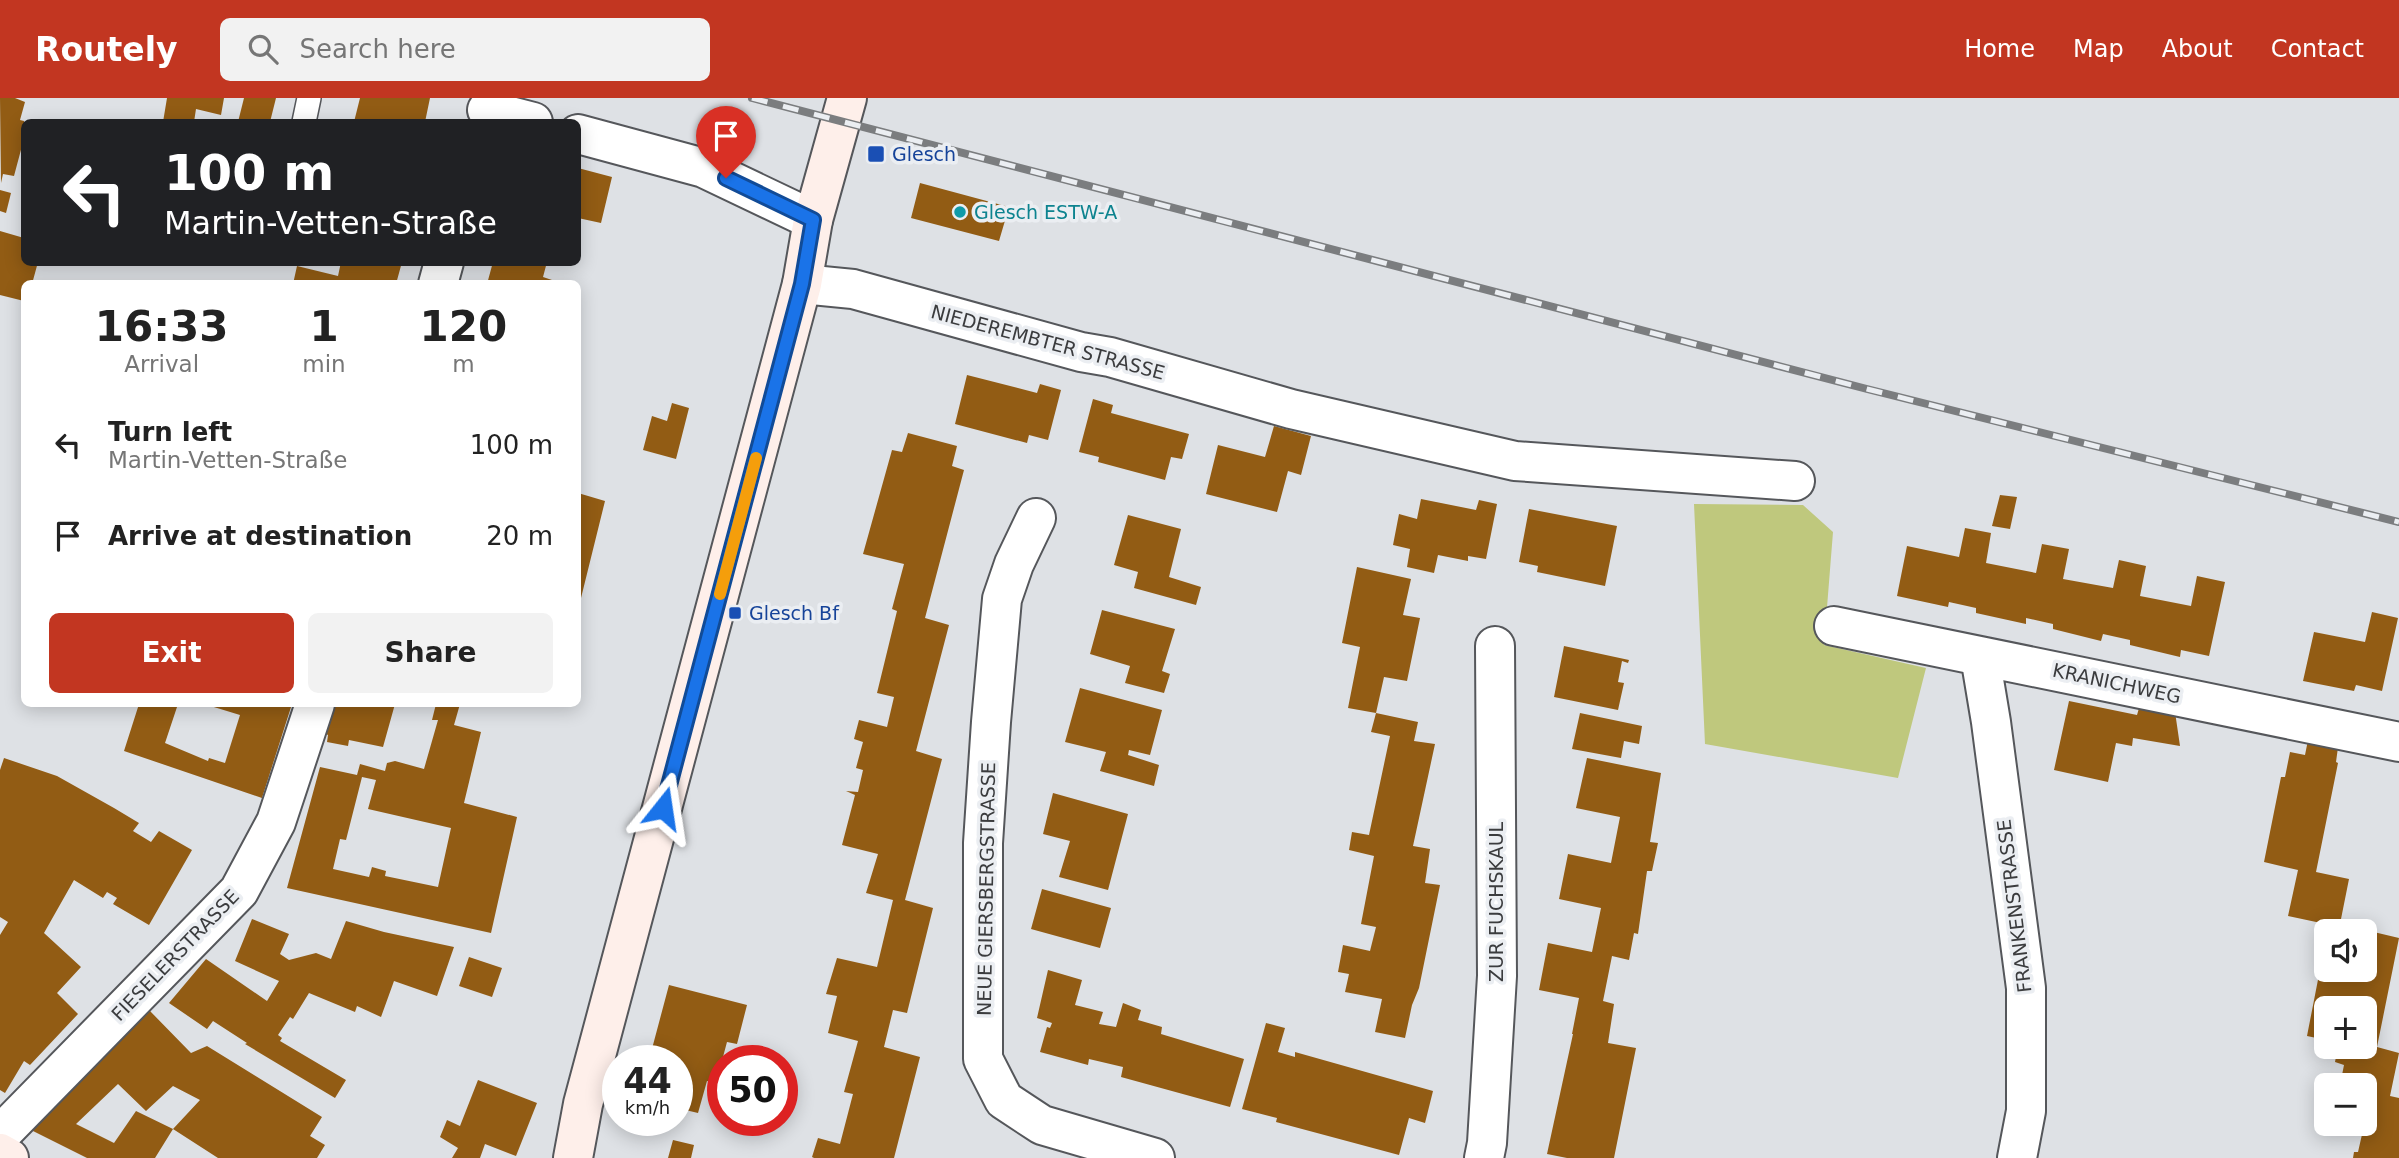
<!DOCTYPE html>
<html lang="en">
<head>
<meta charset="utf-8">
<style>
	:root { --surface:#fff; --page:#f2f2f2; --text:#222; --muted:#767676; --accent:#c23621 }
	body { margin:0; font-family:"DejaVu Sans",sans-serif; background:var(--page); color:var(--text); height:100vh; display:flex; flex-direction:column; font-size:26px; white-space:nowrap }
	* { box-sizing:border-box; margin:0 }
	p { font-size:23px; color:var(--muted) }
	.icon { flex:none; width:38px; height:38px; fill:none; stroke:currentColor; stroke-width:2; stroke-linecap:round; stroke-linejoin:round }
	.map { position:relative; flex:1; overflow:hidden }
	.drawer { position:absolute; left:21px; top:182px; width:560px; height:427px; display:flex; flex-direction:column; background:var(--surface); border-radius:10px; box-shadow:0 4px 18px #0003 }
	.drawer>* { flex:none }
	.banner { position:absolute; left:21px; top:21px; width:560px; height:147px; border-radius:10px; box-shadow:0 4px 18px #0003; background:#202124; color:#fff; overflow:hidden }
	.fabs { position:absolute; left:2314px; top:821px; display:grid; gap:14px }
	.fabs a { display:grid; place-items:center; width:63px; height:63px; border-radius:10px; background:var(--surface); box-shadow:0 4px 18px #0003; font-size:35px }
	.speed { position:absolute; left:602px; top:947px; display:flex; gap:14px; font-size:35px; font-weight:700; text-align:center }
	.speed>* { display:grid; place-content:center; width:91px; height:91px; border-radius:50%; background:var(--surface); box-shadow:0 4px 18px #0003; line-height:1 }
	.speed small { font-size:18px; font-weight:400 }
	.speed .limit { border:10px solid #d22; background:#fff; color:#111 }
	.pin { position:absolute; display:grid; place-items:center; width:60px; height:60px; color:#fff; margin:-72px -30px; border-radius:50% 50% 50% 0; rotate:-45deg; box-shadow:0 0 7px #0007 }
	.pin .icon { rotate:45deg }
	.me { position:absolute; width:77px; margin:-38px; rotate:15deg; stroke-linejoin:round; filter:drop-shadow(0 0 5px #0008) }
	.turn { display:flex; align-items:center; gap:24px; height:147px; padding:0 28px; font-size:32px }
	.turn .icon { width:91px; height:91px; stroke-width:2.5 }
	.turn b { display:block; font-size:49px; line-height:60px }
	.eta { display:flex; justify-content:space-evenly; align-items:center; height:119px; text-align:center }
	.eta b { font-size:42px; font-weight:700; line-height:49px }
	.cta { display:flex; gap:14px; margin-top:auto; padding:14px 28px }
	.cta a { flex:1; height:80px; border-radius:10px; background:var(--accent); color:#fff; font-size:28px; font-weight:700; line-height:80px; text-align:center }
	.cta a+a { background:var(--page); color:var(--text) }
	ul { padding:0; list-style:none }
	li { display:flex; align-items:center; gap:21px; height:91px; padding:0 28px }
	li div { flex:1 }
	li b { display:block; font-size:26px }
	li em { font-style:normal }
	header { display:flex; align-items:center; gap:42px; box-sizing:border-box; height:98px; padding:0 35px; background:var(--accent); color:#fff }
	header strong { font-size:33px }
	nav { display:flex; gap:38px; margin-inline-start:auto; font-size:24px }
	.search { width:490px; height:63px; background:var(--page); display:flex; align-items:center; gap:18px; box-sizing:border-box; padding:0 24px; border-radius:10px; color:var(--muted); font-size:26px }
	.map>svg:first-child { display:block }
	.green { fill:#bfc87d }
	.building { fill:#925c14; fill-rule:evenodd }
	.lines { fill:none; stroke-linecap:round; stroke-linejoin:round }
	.lane-casing { stroke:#55575b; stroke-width:26 }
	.street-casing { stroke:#55575b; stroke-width:42 }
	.secondary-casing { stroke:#55575b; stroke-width:42 }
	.lane { stroke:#fff; stroke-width:23 }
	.street { stroke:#fff; stroke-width:38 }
	.secondary { stroke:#feefea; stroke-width:38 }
	.rail-casing { stroke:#7b7d7f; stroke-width:8 }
	.rail { stroke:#ebeef2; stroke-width:5; stroke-dasharray:16; stroke-linecap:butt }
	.route-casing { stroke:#114b97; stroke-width:18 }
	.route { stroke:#1a73e8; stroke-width:12 }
	.slow { stroke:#f59e0b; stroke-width:12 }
	.transit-dot { fill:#1a4fb4; stroke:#ebeef2; stroke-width:2.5 }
	.culture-dot { fill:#0f9aa8; stroke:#ebeef2; stroke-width:2.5 }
	.labels { text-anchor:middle; stroke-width:7; stroke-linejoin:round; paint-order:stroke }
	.transit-label { font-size:19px; fill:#164399; stroke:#ebeef2; text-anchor:start }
	.culture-label { font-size:19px; fill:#0d838f; stroke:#ebeef2; text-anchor:start }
	.street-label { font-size:19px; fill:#3b3c3e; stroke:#ebeef2 }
</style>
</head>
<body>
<header>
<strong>Routely</strong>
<div class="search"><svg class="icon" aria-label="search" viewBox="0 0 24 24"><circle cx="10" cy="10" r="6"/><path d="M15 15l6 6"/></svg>Search here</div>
<nav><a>Home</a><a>Map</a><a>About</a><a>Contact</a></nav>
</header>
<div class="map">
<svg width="2399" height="1060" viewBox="0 0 2399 1060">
	<rect width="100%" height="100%" fill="#dee1e5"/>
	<path class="green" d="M1694 406 1803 407 1833 434 1824 547 1926 570 1898 680 1705 646Z"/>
	<path class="building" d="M0 0H15L25 4 20 22 24 23V49L22 48 14 78 3 76 1 85Z
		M167 0H224L221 17 196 11 194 24H163Z
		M244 0H276L270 24H238Z
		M360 0H430L425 24H354Z
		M578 70 612 79 601 125 578 120Z
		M920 85 1009 109 999 143 911 120Z
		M0 92 11 95 6 115 0 113Z
		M0 133 24 140V164H38L32 186H24V203L0 197Z
		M341 164H402L396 186H293L297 168 338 178Z
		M493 164H547L543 179 552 182V186H487Z
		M967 277 1037 295 1040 286 1061 292 1048 342 1029 337 1027 345 955 326Z
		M1093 301 1113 307 1111 315 1189 336 1182 361 1171 359 1165 382 1098 364 1099 359 1079 354Z
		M672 305 689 310 676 361 643 352 652 318 667 323Z
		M1274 328 1311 338 1301 377 1288 373 1277 414 1206 396 1218 347 1265 359Z
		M908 335 957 348 952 368 964 372 925 520 949 527 916 653 942 661 905 802 933 810 907 915 893 912 884 949 920 959 894 1060H814L812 1059 818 1040 840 1046 853 996 844 994 858 943 828 935 837 898 826 896 837 860 877 869 893 802 866 795 878 756 842 747 855 697 846 693 858 694 863 672 856 670 863 644 854 641 859 622 887 629 894 599 877 595 897 513 892 511 904 466 863 456 892 352 902 354Z
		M578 395 605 403 581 500 578 499Z
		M2000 397 2017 399 2010 431 1992 428Z
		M1421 401 1476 412 1479 402 1497 406 1486 461 1468 458V463L1438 457 1434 475 1407 469 1410 451 1393 447 1399 416 1417 421Z
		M1529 411 1617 428 1605 488 1537 474 1538 468 1519 464Z
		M1128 417 1181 431 1169 479 1201 489 1196 507 1134 490 1138 474 1114 467Z
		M1965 430 1991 435 1986 465 2036 475 2042 446 2069 451 2063 481 2113 490 2119 462 2146 468 2140 498 2191 508 2197 478 2225 484 2209 558 2181 552 2180 559 2130 547V542L2103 536 2101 543 2053 531V526L2026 520V526L1976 515V510L1949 504 1948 509 1897 498 1907 448 1959 459Z
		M1357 469 1411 481 1403 517 1420 520 1407 583 1384 579 1376 615 1348 610 1360 549 1342 545Z
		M1102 512 1175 531 1162 573 1170 576 1164 595 1125 585 1130 568 1090 556Z
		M2372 514 2398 520 2382 593 2356 587 2354 593 2303 583 2314 534 2365 544Z
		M1564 548 1629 562 1628 565 1622 563 1618 584 1624 585 1618 612 1554 599Z
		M1080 590 1162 612 1150 657 1129 652 1128 657 1159 667 1154 688 1100 673 1106 654 1065 644Z
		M2142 600 2174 607 2180 648 2133 640 2132 648 2116 645 2108 684 2054 672 2069 603 2137 617Z
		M139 606H178L165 645 208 663 209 660 225 665 240 617 204 606H292L262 700 124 653Z
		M331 606H395L383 649 349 642 348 648 327 644 328 637 324 635Z
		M436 606H460L454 627 481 634 464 705 517 719 491 835 287 790 320 669 357 677 360 666 385 673 387 665 395 663 424 671 438 622H432ZM362 679 376 682 368 711 451 730 438 789 385 778 386 773 372 769 369 779 333 771 340 741 346 742Z
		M1376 615 1418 624 1414 643 1435 646 1413 748 1430 751 1425 785 1440 787 1419 890 1412 907 1405 940 1375 934 1382 901 1345 894 1349 876 1338 874 1343 847 1370 853 1376 829 1361 826 1374 758 1349 752 1352 734 1369 737 1390 638 1371 634Z
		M1580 615 1642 628 1639 646 1624 643 1621 660 1572 651Z
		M2309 637 2339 642 2336 664 2338 665 2316 774 2349 781 2340 826 2399 840 2377 949 2399 955 2390 998 2399 1000V1060H2353L2354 1054H2358L2366 1019 2364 987H2340L2344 967 2335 964 2338 948H2364V910H2326V942L2307 938 2324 851 2326 872H2364V833H2334L2335 828 2288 818 2298 772 2264 764 2281 679H2285L2290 654 2305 657Z
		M4 660 57 678 114 710 139 725 133 733 151 744 159 733 192 752 149 827 113 806 117 800 107 794 103 800 74 782 44 835 81 869 57 895 78 916 30 967 24 963 5 995 0 992V837L8 824 0 819V672Z
		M1587 660 1661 675 1650 744 1658 745 1652 773H1647L1638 836 1634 835 1629 862 1612 858 1603 903 1614 906 1608 945 1636 950 1614 1060H1567L1547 1056 1573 936H1572L1579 900 1539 892 1548 845 1592 854 1601 810 1559 801 1568 756 1611 765 1620 719 1576 710Z
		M1053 695 1128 716 1108 792 1059 779 1070 743 1043 736Z
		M1042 791 1111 810 1100 850 1031 831Z
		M252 821 289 836 280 856 289 862 316 855 331 861 346 823 384 834 454 849 437 898 394 883 381 919 357 908 355 914 309 895 293 921 290 919 278 937 282 940 280 943 346 982 335 1000 245 946 247 945 213 923 207 931 169 905 206 861 267 903 279 883 235 863Z
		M469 859 502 870 492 899 459 888Z
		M1048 872 1082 882 1075 907 1103 914 1099 926 1116 929 1123 905 1141 912 1138 922 1162 929 1161 936 1244 961 1230 1009 1121 979 1123 969 1089 961 1088 967 1040 954 1047 929 1050 930 1052 925 1037 920Z
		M669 887 747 907 737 946 727 944 716 985 707 983 698 1015 677 1010V962H649Z
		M150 913 191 955 207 948 322 1019 310 1038 325 1047 317 1060H218L173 1031 155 1060H87L27 1030ZM118 986 146 1013 173 988 200 1002 173 1031 136 1013 114 1045 76 1026Z
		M1266 925 1285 930 1278 954 1295 959V954L1433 993 1425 1025 1409 1020 1399 1057 1276 1024 1277 1020 1242 1011Z
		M478 982 537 1005 516 1058 485 1046 480 1060H452L458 1050 440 1039 447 1022 460 1028Z
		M673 1042 694 1047 691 1060H668Z"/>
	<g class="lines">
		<g class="lane-casing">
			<path id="lane" d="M304 24 309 0"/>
		</g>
		<g class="street-casing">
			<path id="street" d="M487 12 533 24
				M578 36 704 70 813 122
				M438 186 444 164
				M802 186 853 191 1081 254 1110 259 1291 311 1515 363 1795 383
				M1036 420 1014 466 1002 501 991 624 983 745V961L1004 1002 1042 1027 1155 1060
				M1834 528 2399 644
				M1980 558 1991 624 2026 890V1013L2017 1060
				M0 1037 239 793 276 724 315 606
				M1484 1060 1487 1045 1497 878 1495 548"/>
		</g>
		<g class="secondary-casing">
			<path id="secondary" d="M0 1055 9 1060
				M573 1060 583 1006 802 186 813 122 847 0"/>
		</g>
		<use href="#lane" class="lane"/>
		<use href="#street" class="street"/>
		<use href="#secondary" class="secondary"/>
		<g class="rail-casing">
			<path id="rail" d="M752 0 1867 291 2399 424"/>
		</g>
		<use href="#rail" class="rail"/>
	</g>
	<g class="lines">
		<g class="route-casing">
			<path id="route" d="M663 710 802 186 813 122 726 80"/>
		</g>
		<use href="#route" class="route"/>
		<path class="slow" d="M720 496 756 360"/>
	</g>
	<g class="transit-dot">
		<rect x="867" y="47" width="18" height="18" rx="3.5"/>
		<rect x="728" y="508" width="14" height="14" rx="3.5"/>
	</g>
	<circle class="culture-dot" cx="960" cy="114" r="7"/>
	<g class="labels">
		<g class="transit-label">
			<text x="892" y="63">Glesch</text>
			<text x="749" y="522">Glesch Bf</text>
		</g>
		<g class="culture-label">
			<text x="974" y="121">Glesch ESTW-A</text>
		</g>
		<g class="street-label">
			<text transform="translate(1048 244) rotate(15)" y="7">NIEDEREMBTER STRASSE</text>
			<text transform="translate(2117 585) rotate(12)" y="7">KRANICHWEG</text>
			<text transform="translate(986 791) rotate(-89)" y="7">NEUE GIERSBERGSTRASSE</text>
			<text transform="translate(1496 804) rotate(-90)" y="7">ZUR FUCHSKAUL</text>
			<text transform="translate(2014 808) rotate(-97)" y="7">FRANKENSTRASSE</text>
			<text transform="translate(175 857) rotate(-46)" y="7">FIESELERSTRASSE</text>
		</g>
	</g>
</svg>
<div class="fabs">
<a><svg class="icon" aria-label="sound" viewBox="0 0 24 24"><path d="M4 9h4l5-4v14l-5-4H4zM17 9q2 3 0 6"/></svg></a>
<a>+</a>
<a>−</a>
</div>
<div class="speed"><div>44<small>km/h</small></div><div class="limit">50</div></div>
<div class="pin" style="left:726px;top:80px;background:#d93025"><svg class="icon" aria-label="arrive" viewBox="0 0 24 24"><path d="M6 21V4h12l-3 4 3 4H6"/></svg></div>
<svg class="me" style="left:663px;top:710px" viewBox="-20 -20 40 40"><path d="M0-17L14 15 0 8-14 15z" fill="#1a73e8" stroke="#fff" stroke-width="4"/></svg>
<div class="banner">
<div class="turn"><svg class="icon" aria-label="left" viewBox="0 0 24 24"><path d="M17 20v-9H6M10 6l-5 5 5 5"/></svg><div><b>100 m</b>Martin-Vetten-Straße</div></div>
</div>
<section class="drawer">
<div class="eta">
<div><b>16:33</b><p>Arrival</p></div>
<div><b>1</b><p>min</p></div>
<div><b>120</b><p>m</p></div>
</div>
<ul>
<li><svg class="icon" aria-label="left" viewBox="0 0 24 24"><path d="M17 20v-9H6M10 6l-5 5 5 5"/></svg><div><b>Turn left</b><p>Martin-Vetten-Straße</p></div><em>100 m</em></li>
<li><svg class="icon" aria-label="arrive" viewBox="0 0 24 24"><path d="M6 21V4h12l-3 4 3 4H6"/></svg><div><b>Arrive at destination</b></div><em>20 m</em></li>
</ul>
<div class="cta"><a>Exit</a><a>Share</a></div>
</section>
</div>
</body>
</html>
